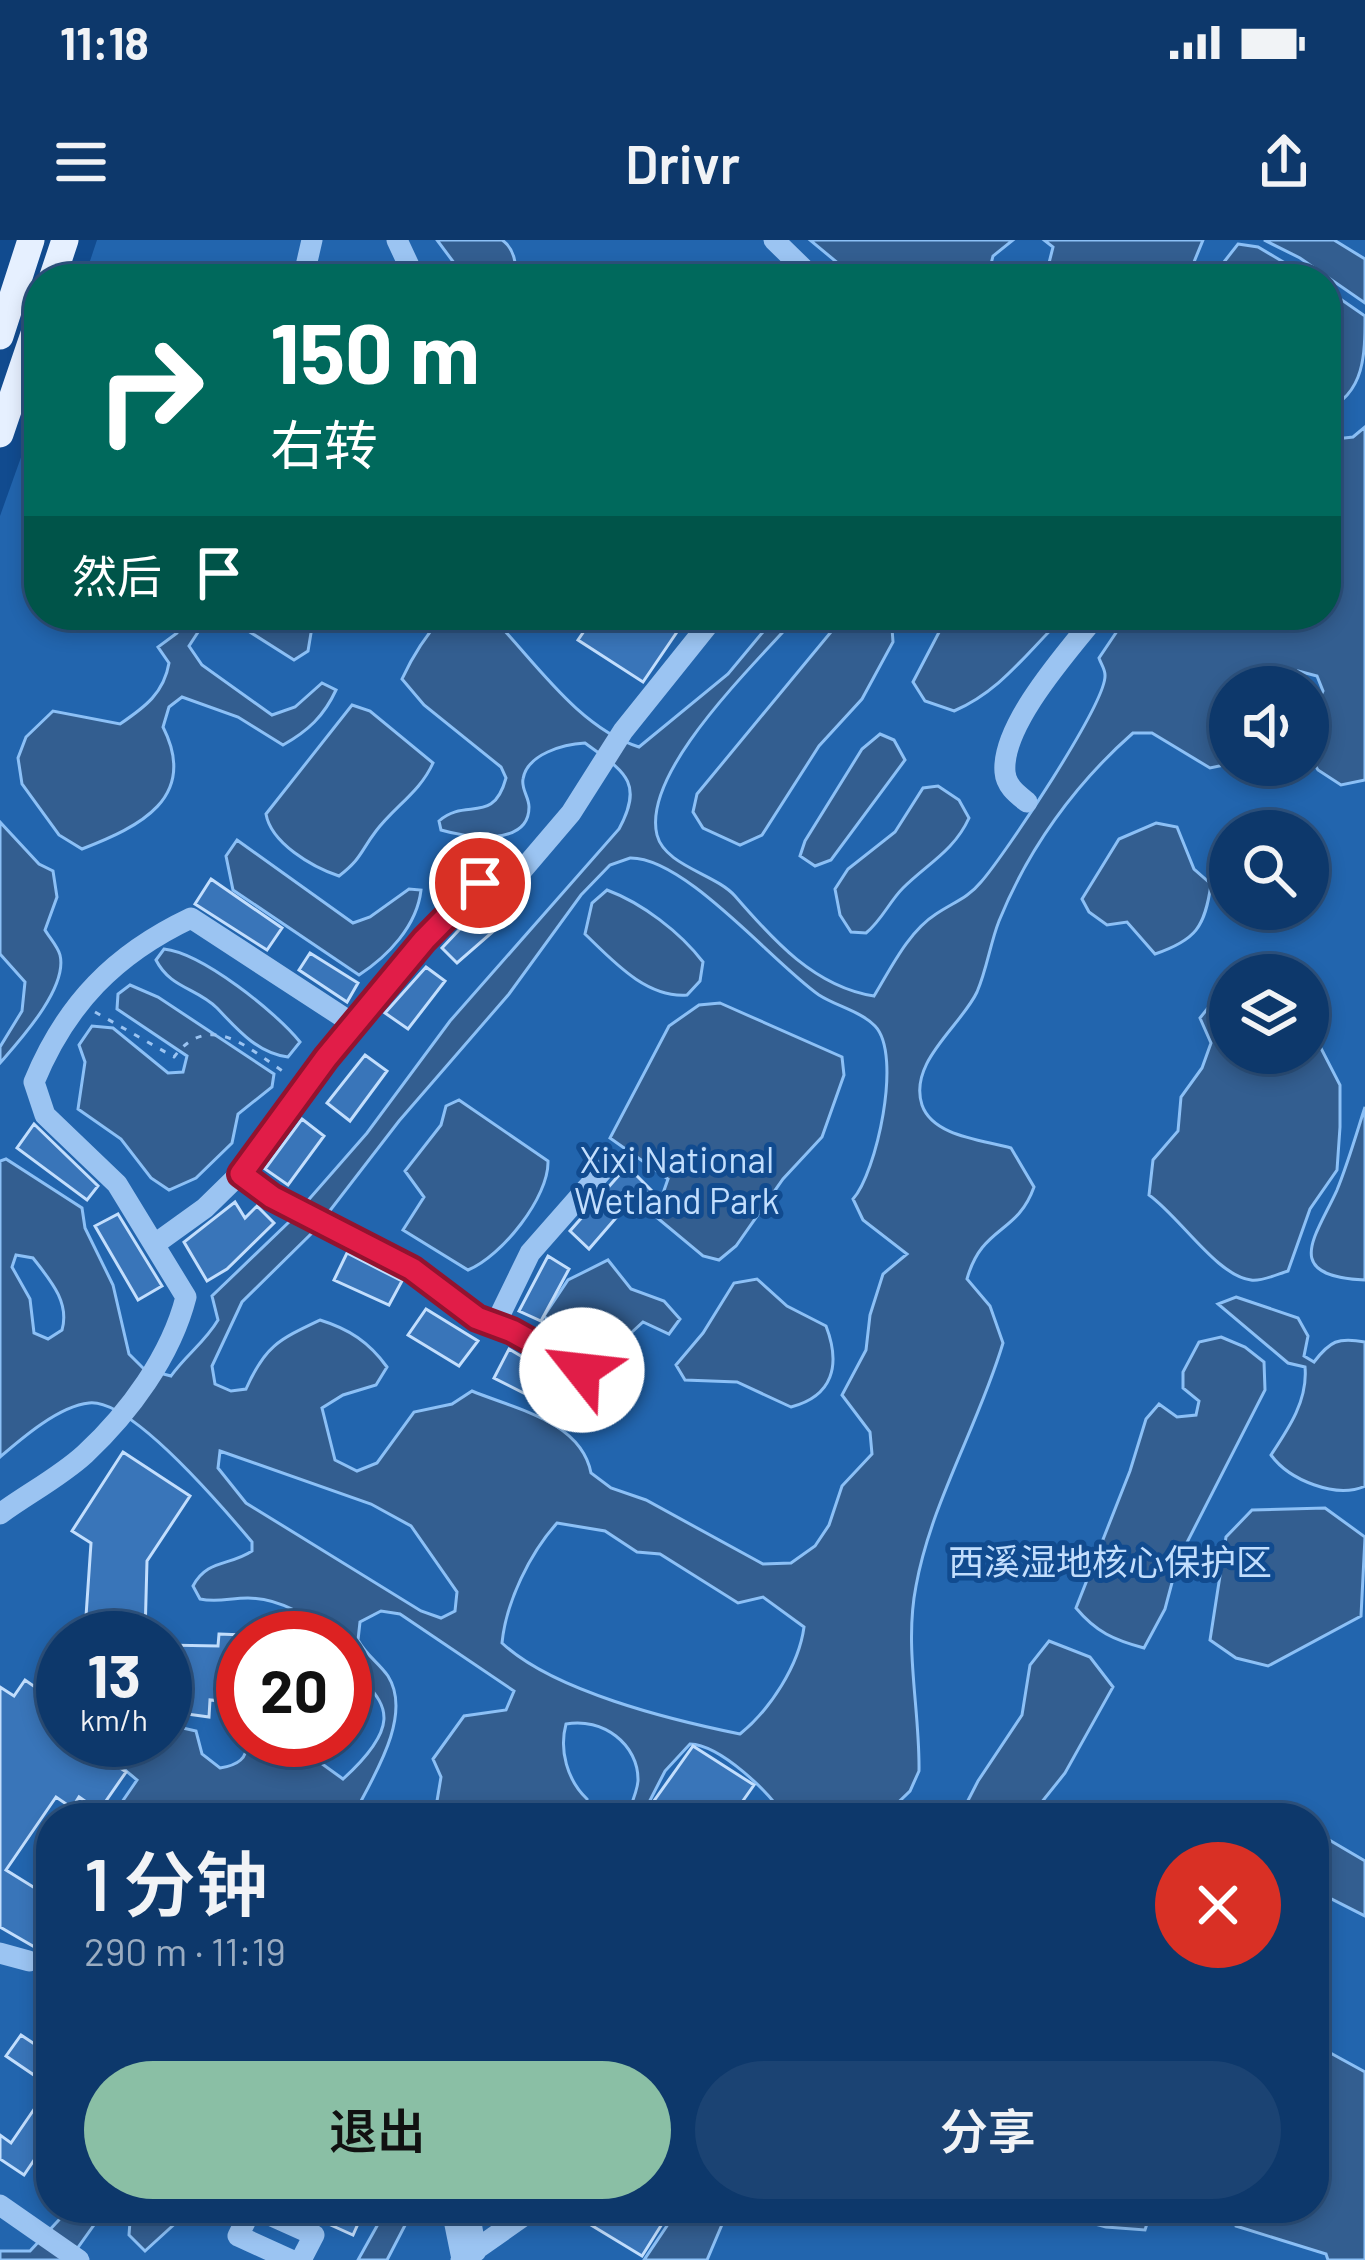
<!DOCTYPE html>
<html lang="zh">
<head>
<meta charset="utf-8">
<style>
	:root { --surface:#0d386b; --page:#1b4373; --text:#f1f3f6; --muted:#9aacc1; --line:#2d527e; --accent:#8abfa5 }
	body { margin:0; font-family:Barlow,"Noto Sans SC",sans-serif; background:var(--page); color:var(--text); height:100vh; display:flex; flex-direction:column; font-size:45px; white-space:nowrap }
	* { box-sizing:border-box; margin:0 }
	p { font-size:39px; color:var(--muted) }
	.icon { flex:none; width:66px; height:66px; fill:none; stroke:currentColor; stroke-width:2; stroke-linecap:round; stroke-linejoin:round }
	.map { position:relative; flex:1; overflow:hidden }
	.panel { position:absolute; left:36px; top:1563px; width:1293px; height:420px; display:flex; flex-direction:column; background:var(--surface); border-radius:48px; box-shadow:0 6px 18px #0003,0 0 0 3px var(--line) }
	.panel>* { flex:none }
	.guide { position:absolute; left:24px; top:24px; width:1317px; height:366px; border-radius:48px; box-shadow:0 6px 18px #0003,0 0 0 3px var(--line); background:#00695c; color:#fff; overflow:hidden }
	.buttons { position:absolute; left:1209px; top:426px; display:grid; gap:24px }
	.buttons a { display:grid; place-items:center; width:120px; height:120px; border-radius:50%; background:var(--surface); box-shadow:0 6px 18px #0003,0 0 0 3px var(--line); font-size:60px }
	.speed { position:absolute; left:36px; top:1371px; display:flex; gap:24px; font-size:60px; font-weight:700; text-align:center }
	.speed>* { display:grid; place-content:center; width:156px; height:156px; border-radius:50%; background:var(--surface); box-shadow:0 6px 18px #0003,0 0 0 3px var(--line); line-height:1 }
	.speed small { font-size:30px; font-weight:400 }
	.speed .limit { border:18px solid #d22; background:#fff; color:#111 }
	.pin { position:absolute; display:grid; place-items:center; width:102px; height:102px; color:#fff; margin:-51px; border:6px solid #fff; border-radius:50%; box-shadow:0 3px 12px #0007 }
	.me { position:absolute; width:132px; margin:-66px; rotate:299deg; stroke-linejoin:round; filter:drop-shadow(0 0 9px #0008) }
	.turn { display:flex; align-items:center; gap:42px; height:252px; padding:0 48px; font-size:54px }
	.turn .icon { width:156px; height:156px; stroke-width:2.5 }
	.turn b { display:block; font-size:84px; line-height:102px }
	.then { display:flex; align-items:center; height:114px; padding:0 48px; background:#0003; gap:24px; font-size:45px }
	.round { display:grid; place-items:center; flex:none; width:126px; height:126px; border-radius:63px; background:var(--page) }
	.headline { display:flex; align-items:center; justify-content:space-between; height:204px; padding:0 48px }
	h1 { font-size:72px; font-weight:600; line-height:90px }
	.action { display:flex; gap:24px; margin-top:auto; padding:24px 48px }
	.action a { flex:1; height:138px; border-radius:72px; background:var(--accent); color:#111; font-size:48px; font-weight:600; line-height:138px; text-align:center }
	.action a+a { background:var(--page); color:var(--text) }
	.status { display:flex; justify-content:space-between; align-items:center; height:84px; padding:0 60px; background:var(--surface); direction:ltr }
	.status svg { height:33px; fill:currentColor }
	header { display:flex; justify-content:space-between; align-items:center; height:156px; padding:0 48px; background:var(--surface); font-size:54px; font-weight:600 }
	.map>svg:first-child { display:block }
	.green { fill:#2265ae; fill-rule:evenodd }
	.water { fill:#335e90; stroke:#8cc0f6; stroke-width:3; fill-rule:evenodd }
	.building { fill:#3975b9; stroke:#c2defd; stroke-width:3 }
	.lines { fill:none; stroke-linecap:round; stroke-linejoin:round }
	.path { stroke:#9bc4f2; stroke-width:3; stroke-dasharray:6 9; stroke-linecap:butt }
	.minor { stroke:#9bc4f2; stroke-width:21 }
	.major { stroke:#e6f0ff; stroke-width:27 }
	.route-casing { stroke:#92132f; stroke-width:30 }
	.route { stroke:#e11d48; stroke-width:21 }
	.labels { text-anchor:middle; stroke-width:10; stroke-linejoin:round; paint-order:stroke }
	.park-label { font-size:36px; fill:#c2defd; stroke:#114b8f }
</style>
</head>
<body>
<div class="status"><b>11:18</b><svg viewBox="0 0 49 12"><path d="M0 12V9h3v3zM5 12V6h3v6zM10 12V3h3v9zM15 12V0h3v12zM26 1h20v11H26zM47 4h2v5h-2z"/></svg></div>
<header><svg class="icon" aria-label="menu" viewBox="0 0 24 24"><path d="M4 6h16M4 12h16M4 18h16"/></svg>Drivr<svg class="icon" aria-label="share" viewBox="0 0 24 24"><path d="M12 15V3M7 8l5-5 5 5M5 13v7h14v-7"/></svg></header>
<div class="map">
<svg width="1365" height="2020" viewBox="0 0 1365 2020">
	<rect width="100%" height="100%" fill="#114b8f"/>
	<path class="green" d="M97 0H1365V2020H0V276L39 167V375H1326V39H84ZM1230 447H1308V525H1230ZM1230 591H1308V669H1230ZM1230 735H1308V813H1230ZM63 1398H165V1500H63ZM243 1398H345V1500H243ZM51 1578H1314V1968H51Z"/>
	<path class="water" d="M437 0H502C514 8 518 26 514 39H466Z
		M810 0H1013L993 16 989 32 993 39H857Z
		M1044 0H1203L1187 39H1045L1053 7Z
		M1264 0H1334L1365 19V63L1300 18Z
		M1238 4 1258 7 1312 39H1219L1224 22Z
		M1326 49 1365 76C1365 114 1365 153 1326 170Z
		M1365 187V540L1341 545 1318 530 1308 514 1317 490 1312 475 1323 451 1317 436 1298 431 1282 447H1230L1229 524 1210 528 1152 493H1133C1075 544 1028 609 999 681 990 704 987 729 977 752 961 786 908 822 922 865 933 897 984 900 1011 908L1034 947C1017 995 982 985 967 1039L990 1066 1003 1103C979 1184 931 1263 916 1346 904 1407 920 1470 919 1531L910 1551 882 1578H785C770 1552 720 1505 690 1504L665 1531 641 1578H626C630 1567 637 1553 638 1541 639 1504 602 1477 566 1484 559 1510 567 1540 587 1559V1578H412L437 1561 441 1537 433 1519 464 1476 506 1470 514 1451 400 1374 381 1371 360 1382 358 1400C366 1415 379 1423 388 1436 414 1477 370 1542 352 1578H111L137 1540 119 1525 135 1500H165V1484L196 1491 202 1514 220 1528C238 1525 248 1519 247 1500H289L343 1539C434 1456 345 1455 345 1398H333C311 1377 280 1358 248 1358 230 1358 217 1363 200 1359L193 1346C207 1319 230 1326 252 1311V1302C225 1270 131 1158 89 1163 59 1166 22 1198 0 1217V921L6 919 82 968 85 988 113 1045 129 1114 144 1129 171 1136C186 1115 205 1102 218 1080L212 1056 290 981 367 893 450 781 619 589C645 541 623 531 585 503 564 504 527 514 523 539 521 549 529 557 529 567 529 608 464 597 441 590L439 581C466 557 493 586 506 538L501 527 424 465 402 439C413 415 426 395 444 375H490C533 419 578 488 639 507L728 434 777 375H798C760 420 641 530 657 595 665 626 716 634 735 656 773 700 815 747 874 756 891 728 908 692 936 674 952 663 968 658 981 642 1004 616 1107 462 1105 435 1105 429 1101 424 1099 418L1128 375H1326V200L1353 197ZM630 618C685 617 772 722 819 755 836 766 862 772 875 786 903 815 876 934 853 959L863 980 907 1014 883 1034 870 1075 866 1110 842 1155 870 1192 872 1214 842 1246 829 1285 815 1306 791 1323 763 1324 646 1260 611 1248 591 1233C581 1181 515 1169 472 1151L452 1164 414 1172 377 1223 357 1231 335 1220 322 1168 343 1155 376 1145 387 1127C369 1102 349 1089 320 1080 278 1100 265 1106 246 1149L231 1151 215 1144 212 1126 242 1062 315 990 399 881 509 754 581 655 610 625ZM16 1015 33 1018C50 1040 70 1062 62 1090L48 1099 34 1093 30 1059 12 1027ZM220 1211 371 1264 411 1286 457 1352 455 1371 441 1378 421 1371 246 1263 218 1228ZM557 1283 605 1291 637 1312 660 1314 738 1363 763 1357 804 1387C799 1425 770 1470 740 1494 671 1480 553 1451 502 1403 506 1362 530 1313 557 1283Z
		M184 375H220L206 380 189 406 202 425 272 475 295 467 322 443 336 450C324 476 308 491 283 505L238 477 182 457 169 467 163 487C199 558 139 587 82 609L59 595 22 544 18 518 26 497 53 471 120 484C145 467 164 453 169 423L158 407 177 393Z
		M223 375H325L312 387 308 411 294 420Z
		M845 375H873L892 388 893 402 862 459 819 506 762 595 740 605 703 588 693 572 697 554Z
		M948 375H1066C1028 410 1003 450 954 471L925 461 913 442Z
		M352 465 370 471 433 523C420 552 395 566 376 591 360 612 362 618 339 636 312 627 271 603 266 574Z
		M880 494 894 500 905 520 831 620 815 626 800 616 805 601 862 509Z
		M938 546 959 560 969 578C954 611 927 624 903 648 889 662 882 680 866 693L851 692 840 675 835 649 848 629 895 592 923 548Z
		M0 582 39 624 53 631 57 657 45 690C49 697 58 707 60 715 68 748 20 800 0 823V807L22 771 25 742 0 714Z
		M1156 583 1177 587 1194 629 1211 644C1205 687 1196 700 1155 714L1127 682 1107 685 1089 672 1082 659 1119 599Z
		M237 600 353 683 370 677 409 649 421 650C417 686 388 716 359 735L233 650 226 616Z
		M607 650C642 663 680 692 703 722L700 741 687 755C646 758 613 721 585 694L592 663Z
		M164 709C202 713 276 772 300 802L288 817C257 813 237 789 217 768 197 748 170 748 156 720Z
		M130 745 158 757 274 834 272 847 238 874 232 903 196 938 169 950 151 938 121 899 78 869 85 822 79 805 92 786 113 788 168 833 183 832 187 816 117 769 118 754Z
		M1223 749 1230 750V813H1308V783L1340 845V887L1337 930 1310 969 1288 1031C1278 1034 1261 1042 1251 1040 1217 1036 1180 977 1149 955L1153 920 1178 891 1181 857 1202 828 1211 803 1200 778Z
		M720 763 842 817 844 835 822 897 783 939 736 1006 719 1020 703 1016 655 976 668 939 610 898 669 786 699 765Z
		M459 860 548 921C549 957 502 1016 468 1030L403 990 424 957 405 931 441 885 446 866Z
		M1365 867V1040C1281 1036 1315 998 1337 950 1348 923 1356 895 1365 867Z
		M608 1020 631 1049 664 1061 680 1079 669 1094 643 1082 596 1125 544 1076 568 1040Z
		M757 1039 787 1066 826 1086C841 1125 833 1156 791 1167L737 1142 685 1140 676 1125 703 1093 734 1043Z
		M1236 1057 1298 1078 1308 1096 1304 1116 1314 1122C1330 1101 1338 1097 1365 1102V1246C1336 1259 1289 1240 1271 1215 1289 1188 1308 1160 1305 1127L1288 1123 1218 1064Z
		M1221 1097 1245 1107 1264 1122 1265 1150 1178 1320 1165 1369 1144 1408C1114 1400 1096 1392 1076 1368L1130 1231 1146 1179 1159 1164 1177 1177 1196 1175 1199 1161 1183 1148V1132L1199 1102Z
		M1325 1268 1365 1297 1361 1376 1268 1426 1236 1418 1210 1400 1226 1297 1252 1270Z
		M1049 1401 1090 1417 1113 1447 1065 1533 1029 1578H959L978 1541 1022 1475 1030 1425Z
		M1314 1591 1365 1621V1676L1314 1650Z
		M1314 1804 1365 1832V2020H1328L1326 2014 1236 1986 1232 1968H1314Z
		M70 1968H106L69 2020H0V2011H30Z
		M131 1968H192L145 2011 129 1995Z
		M387 1968H414L387 2020H358Z
		M679 1968H729L707 2020H644Z
		M1036 1968H1152L1145 1990 1106 1987Z"/>
	<path class="building" d="M595 375H651L677 392 643 442 578 400Z
		M211 639 282 688 267 710 195 664Z
		M476 672 486 682H504L457 723 442 708Z
		M310 713 358 743 347 762 299 730Z
		M426 727 445 741 408 789 385 773Z
		M365 815 387 831 350 881 327 863Z
		M302 879 324 896 288 945 265 929Z
		M34 884 98 946 87 960 17 908Z
		M627 926 651 950 639 963 634 957 589 1009 570 991Z
		M235 962 245 978 257 966 274 983 227 1029 207 1041 184 1002Z
		M118 974 162 1046 138 1060 95 986Z
		M347 1013 402 1041 389 1065 334 1040Z
		M548 1016 569 1029 541 1081 519 1071Z
		M426 1069 478 1101 459 1126 408 1095Z
		M509 1109 583 1153 568 1182 550 1172 553 1168 494 1138Z
		M123 1212 190 1256 147 1321 145 1395 102 1398 103 1392 85 1391 91 1303 72 1291Z
		M219 1394 243 1395V1463L210 1460 209 1477 165 1471V1405L218 1406Z
		M63 1433V1500H123L109 1520 126 1532 99 1571 79 1557 72 1568 56 1557 6 1630 51 1658V1690L38 1709 0 1687V1447L14 1456 25 1440 48 1456Z
		M345 1440 363 1452 356 1464 368 1470 345 1504Z
		M693 1506 754 1545 740 1565 761 1578H658L662 1572 651 1565Z
		M21 1795 51 1815V1895L24 1935 0 1919V1895L11 1903 50 1846 6 1816Z
		M293 1968H365L353 1995Z
		M594 1968H672L642 2016 586 1982Z"/>
	<g class="lines">
		<path class="path" d="M95 772 174 817C210 769 250 810 287 834"/>
		<path class="minor" d="M397 0 411 30 422 39
			M774 0 814 39
			M303 39 312 0
			M1027 562C1017 554 1006 546 1005 532 1001 485 1069 410 1097 375
			M490 668 571 573 623 491 716 375
			M241 934 272 957 412 1029 477 1078 511 1091 582 1130
			M155 1004 205 968 250 924 325 817 480 643
			M495 1085 530 1013 603 930
			M0 1274C27 1254 60 1237 85 1214 129 1173 171 1116 186 1057L117 944 45 875 34 842C66 764 115 714 191 678L355 785
			M0 1713 29 1721
			M0 1965 79 2020
			M252 1968 238 1996 291 2020
			M254 1968 314 1995 301 2020
			M462 2019 454 1980 470 1977 476 2011
			M461 2020 535 1968"/>
		<path class="major" d="M52 39 65 0
			M0 96 31 0
			M0 194 39 79"/>
	</g>
	<g class="lines">
		<g class="route-casing">
			<path id="route" d="M480 643 424 700 326 818 241 934 272 957 412 1029 477 1078 512 1091 582 1130"/>
		</g>
		<use href="#route" class="route"/>
	</g>
	<g class="labels">
		<g class="park-label">
			<text x="677" y="933">Xixi National<tspan x="677" dy="41">Wetland Park</tspan></text>
			<text x="1110" y="1335">西溪湿地核心保护区</text>
		</g>
	</g>
</svg>
<div class="buttons">
<a><svg class="icon" aria-label="sound" viewBox="0 0 24 24"><path d="M4 9h4l5-4v14l-5-4H4zM17 9q2 3 0 6"/></svg></a>
<a><svg class="icon" aria-label="search" viewBox="0 0 24 24"><circle cx="10" cy="10" r="6"/><path d="M15 15l6 6"/></svg></a>
<a><svg class="icon" aria-label="layers" viewBox="0 0 24 24"><path d="M12 4l9 5-9 5-9-5zM3 14l9 5 9-5"/></svg></a>
</div>
<div class="speed"><div>13<small>km/h</small></div><div class="limit">20</div></div>
<div class="pin" style="left:480px;top:643px;background:#d93025"><svg class="icon" aria-label="arrive" viewBox="0 0 24 24"><path d="M6 21V4h12l-3 4 3 4H6"/></svg></div>
<svg class="me" style="left:582px;top:1130px" viewBox="-20 -20 40 40"><circle r="19" fill="#fff"/><path d="M0-13L10 11 0 6-10 11z" fill="#e11d48"/></svg>
<div class="guide">
<div class="turn"><svg class="icon" aria-label="right" viewBox="0 0 24 24"><path d="M7 20v-9h11M14 6l5 5-5 5"/></svg><div><b>150 m</b>右转</div></div>
<div class="then">然后<svg class="icon" aria-label="arrive" viewBox="0 0 24 24"><path d="M6 21V4h12l-3 4 3 4H6"/></svg></div>
</div>
<section class="panel">
<div class="headline"><div><h1>1 分钟</h1><p>290 m · 11:19</p></div><a class="round" style="background:#d93025;color:#fff"><svg class="icon" aria-label="close" viewBox="0 0 24 24"><path d="M6 6l12 12M18 6L6 18"/></svg></a></div>
<div class="action"><a>退出</a><a>分享</a></div>
</section>
</div>
</body>
</html>
